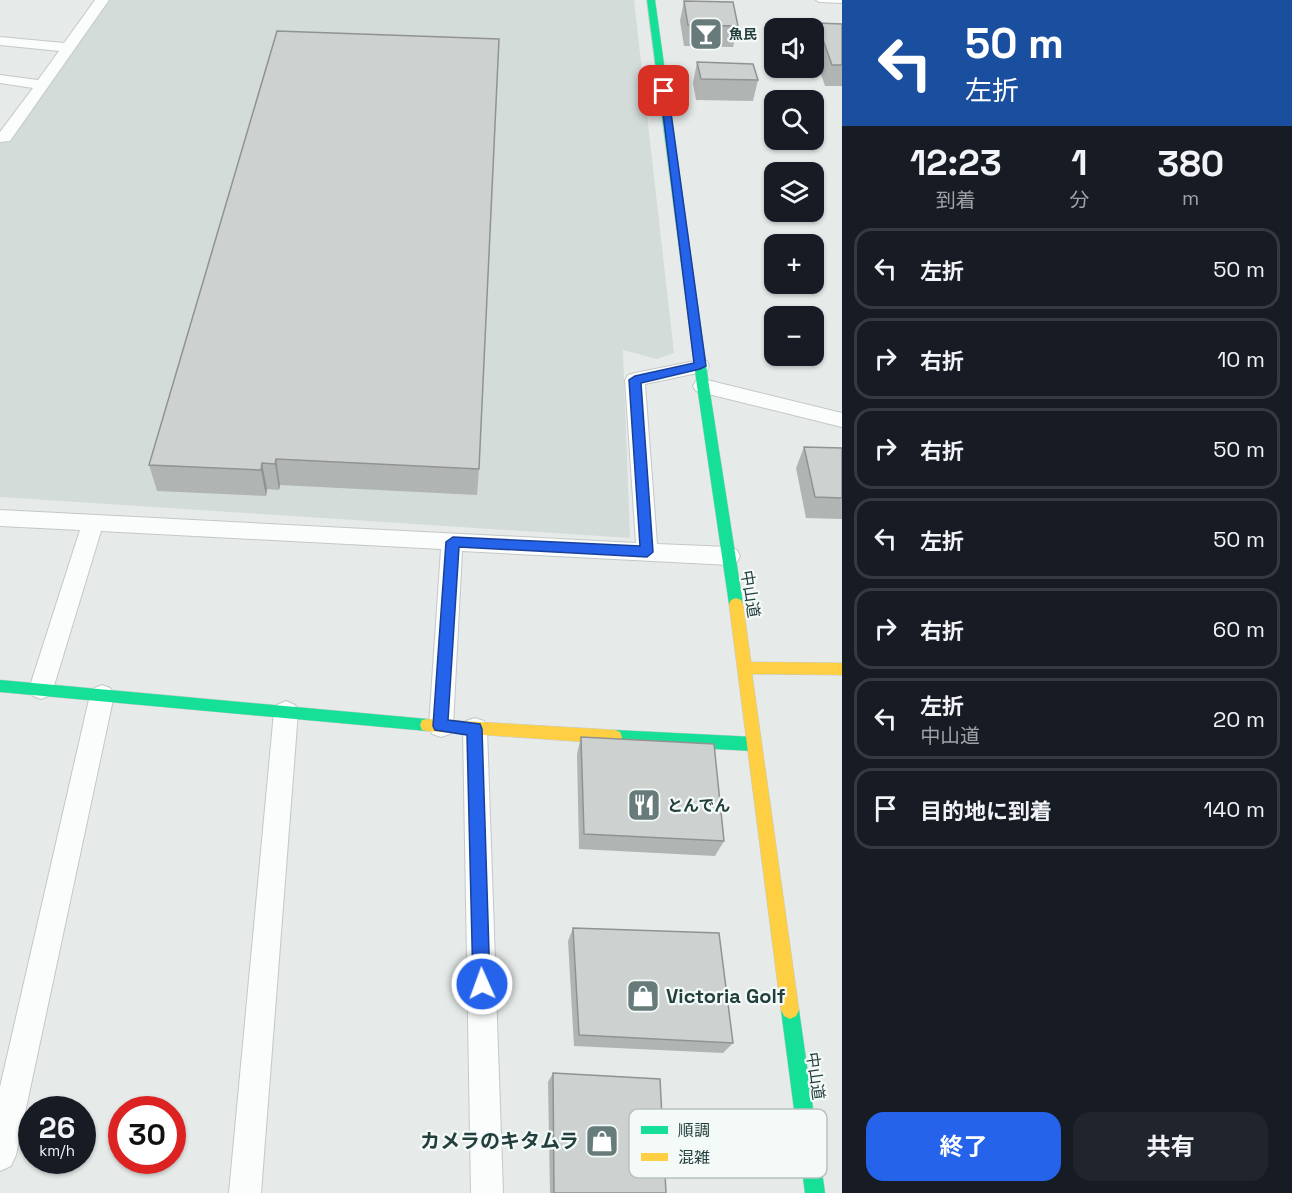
<!DOCTYPE html>
<html lang="ja">
<head>
<meta charset="utf-8">
<style>
	:root { --surface:#171b24; --page:#20242c; --text:#f1f3f6; --muted:#9ea1a6; --line:#363941; --accent:#2563eb }
	body { margin:0; font-family:"Space Grotesk","Noto Sans JP",sans-serif; background:var(--page); color:var(--text); height:100vh; display:flex; flex-direction:column; font-size:22px; white-space:nowrap }
	* { box-sizing:border-box; margin:0 }
	p { font-size:20px; color:var(--muted) }
	.icon { flex:none; width:33px; height:33px; fill:none; stroke:currentColor; stroke-width:2; stroke-linecap:round; stroke-linejoin:round }
	.map { position:relative; flex:1; overflow:hidden }
	.details { display:flex; flex-direction:column; background:var(--surface); width:450px }
	.details>* { flex:none }
	.guide { background:#1a4fa0; color:#fff; overflow:hidden }
	.tools { position:absolute; left:764px; top:18px; display:grid; gap:12px }
	.tools a { display:grid; place-items:center; width:60px; height:60px; border-radius:12px; background:var(--surface); box-shadow:0 2px 4px #0004; font-size:30px }
	.speed { position:absolute; left:18px; top:1096px; display:flex; gap:12px; font-size:30px; font-weight:700; text-align:center }
	.speed>* { display:grid; place-content:center; width:78px; height:78px; border-radius:50%; background:var(--surface); box-shadow:0 2px 4px #0004; line-height:1 }
	.speed small { font-size:15px; font-weight:400 }
	.speed .limit { border:9px solid #d22; background:#fff; color:#111 }
	.pin { position:absolute; display:grid; place-items:center; width:51px; height:51px; color:#fff; margin:-26px; border-radius:12px; box-shadow:0 3px 9px #0006 }
	.me { position:absolute; width:66px; margin:-33px; rotate:358deg; stroke-linejoin:round; filter:drop-shadow(0 0 4px #0008) }
	.turn { display:flex; align-items:center; gap:21px; height:126px; padding:0 24px; font-size:27px }
	.turn .icon { width:78px; height:78px; stroke-width:2.5 }
	.turn b { display:block; font-size:42px; line-height:51px }
	.eta { display:flex; justify-content:space-evenly; align-items:center; height:102px; text-align:center }
	.eta b { font-size:36px; font-weight:700; line-height:42px }
	.action { display:flex; gap:12px; margin-top:auto; padding:12px 24px }
	.action a { flex:1; height:69px; border-radius:18px; background:var(--accent); color:#fff; font-size:24px; font-weight:700; line-height:69px; text-align:center }
	.action a+a { background:var(--page); color:var(--text) }
	ul { padding:0; list-style:none }
	li { display:flex; align-items:center; gap:18px; height:81px; margin:0 12px 9px; padding:0 12px; border:3px solid var(--line); border-radius:18px }
	li div { flex:1 }
	li b { display:block; font-size:22px }
	li em { font-style:normal }
	main { display:flex; flex:1; min-height:0 }
	.map>svg:first-child { display:block }
	.built { fill:#d4dcda }
	.lines { fill:none; stroke-linecap:round; stroke-linejoin:round }
	.lane-casing { stroke:#c3c8c7; stroke-width:2 }
	.street-casing { stroke:#c3c8c7; stroke-width:2 }
	.fast-casing { stroke:#c1c9c7; stroke-width:1 }
	.slow-casing { stroke:#c1c9c7; stroke-width:1 }
	.lane { fill:#fbfcfc; fill-rule:evenodd }
	.street { fill:#fbfcfc; fill-rule:evenodd }
	.fast { fill:#16e098; fill-rule:evenodd }
	.slow { fill:#ffcf43; fill-rule:evenodd }
	.wall { fill:#b0b5b4 }
	.shaded-wall { fill:#909392 }
	.building { fill:#cdd2d1; stroke:#909392; stroke-width:1.5 }
	.route { fill:#2563eb; stroke:#184099; stroke-width:1.5 }
	.labels { text-anchor:middle; stroke-width:4.5; stroke-linejoin:round; paint-order:stroke }
	.far-poi-label { font-size:14px; font-weight:bold; fill:#233f3d; stroke:#f4faf8; text-anchor:start }
	.street-label { font-size:16px; fill:#233f3d; stroke:#f4faf8 }
	.poi-label { font-size:16px; font-weight:bold; fill:#233f3d; stroke:#f4faf8; text-anchor:start }
	.near-poi-label { font-size:20px; font-weight:bold; fill:#233f3d; stroke:#f4faf8; text-anchor:start }
	.key { fill:#f4faf8; stroke:#b5c2c0; stroke-width:1.5 }
	.key-label { font-size:16px; fill:#233f3d }
</style>
</head>
<body>
<main>
<div class="map">
<svg width="842" height="1193" viewBox="0 0 842 1193">
	<rect width="100%" height="100%" fill="#e6ebea"/>
	<path class="built" d="M108 0H634L674 353 657 359 623 350 630 538 0 497V137Z"/>
	<g class="lines">
		<g class="lane-casing">
			<path id="lane" d="M816 0H842V3L819 2Z"/>
		</g>
		<g class="street-casing">
			<path id="street" d="M95 0H109L10 141 0 142V132L33 88 0 83V75L38 80 59 51 0 45V37L64 43Z
				M700 360 707 361 709 366 707 371 645 384 657 544 729 547 737 550 740 556 737 562 729 565 462 551 453 726 450 734 441 737 432 734 429 726 441 549 101 531 53 689 49 696 41 699 33 696 29 689 80 530 0 526V510L636 543 625 380 628 375 635 373Z
				M703 379 842 413V427L696 391 693 386 696 381Z
				M102 685 110 688 114 695 16 1155 11 1166 0 1171V1087L90 695 94 688Z
				M286 701 295 705 298 712 261 1193H229L274 712 277 705Z
				M475 718 484 721 487 729 503 1193H471L463 729 466 721Z"/>
		</g>
		<g class="fast-casing">
			<path id="fast" d="M647 0H655L709 386 743 604 741 608H731L729 604 697 386Z
				M0 680 427 719 432 720 434 725 432 730 427 731 0 692Z
				M615 730 754 737 759 739 761 744 759 749 754 751 615 744 610 742 608 737 610 732Z
				M790 1001 796 1004 799 1010 825 1193H805L781 1010 784 1004Z"/>
		</g>
		<g class="slow-casing">
			<path id="slow" d="M736 598 741 600 743 604 751 662 842 663V675L752 674 799 1010 796 1016 790 1019 784 1016 781 1010 729 604 731 600Z
				M427 719 615 730 620 732 622 737 620 742 615 744 427 731 422 730 420 725 422 720Z"/>
		</g>
		<use href="#lane" class="lane"/>
		<use href="#street" class="street"/>
		<use href="#fast" class="fast"/>
		<use href="#slow" class="slow"/>
	</g>
	<path class="wall" d="M684 1 738 26 733 47 684 46 680 21Z
		M817 23 842 24V86H825L813 50V36Z
		M277 31 479 469 477 495 280 485 279 490 267 489 266 496 157 491 149 465Z
		M697 62 758 80 753 101 696 100 693 83Z
		M804 447 842 448V519L806 518 796 468Z
		M581 737 724 841 715 856 579 849 577 754Z
		M573 928 733 1043 723 1053 574 1046 568 941Z
		M553 1073 666 1193H550L548 1082Z"/>
	<path class="shaded-wall" d="M276 459 280 485 279 490 275 464Z
		M262 463 267 489 266 496 261 470Z"/>
	<path class="building" d="M684 1 733 2 738 26 688 25Z
		M817 23 842 24V65H832Z
		M277 31 499 39 479 469 276 459 275 464 262 463 261 470 149 465Z
		M697 62 753 64 758 80 701 79Z
		M804 447 842 448V498L815 497Z
		M581 737 714 744 724 841 584 834Z
		M573 928 719 933 733 1043 579 1035Z
		M553 1073 660 1079 666 1193H554Z"/>
	<path class="route" d="M660 89 668 91 706 366 700 369 641 383 653 552 647 557 459 547 448 720 480 724 482 729 490 984 488 990 482 993 476 990 473 984 467 735 435 730 433 726 446 542 453 537 640 546 629 380 635 376 694 363Z"/>
	<defs>
		<g id="bar-square" transform="scale(1.725)"><rect x="-9" y="-9" width="18" height="18" rx="4" fill="#677b7a" stroke="#f4faf8"/><path d="M-6-5H6L.8 .8V4.5H3.5V6h-7V4.5H-.8V.8Z" fill="#fff"/></g>
		<g id="restaurant-square" transform="scale(1.725)"><rect x="-9" y="-9" width="18" height="18" rx="4" fill="#677b7a" stroke="#f4faf8"/><path d="M-5-6h1v4h1v-4h1v4h1v-4h1v5L-1.5 .5V6h-2V.5L-5-1ZM5-6V6H3V1.5H1.5Q1.5-4 5-6Z" fill="#fff"/></g>
		<g id="shop-square" transform="scale(1.725)"><rect x="-9" y="-9" width="18" height="18" rx="4" fill="#677b7a" stroke="#f4faf8"/><path d="M-5-2.5h2.3a2.7 3.5 0 0 1 5.4 0H5L5.5 6h-11ZM-1.5-2.5h3a1.5 2.3 0 0 0-3 0Z" fill="#fff"/></g>
	</defs>
	<g fill-rule="evenodd">
		<use href="#bar-square" x="706" y="34"/>
		<use href="#restaurant-square" x="644" y="805"/>
		<use href="#shop-square" x="643" y="996"/>
		<use href="#shop-square" x="602" y="1141"/>
	</g>
	<g class="labels">
		<g class="far-poi-label">
			<text x="729" y="39">魚民</text>
		</g>
		<g class="street-label">
			<text transform="translate(751 594) rotate(81)" y="6">中山道</text>
			<text transform="translate(816 1076) rotate(82)" y="6">中山道</text>
		</g>
		<g class="poi-label">
			<text x="667" y="811">とんでん</text>
		</g>
		<g class="near-poi-label">
			<text x="666" y="1003">Victoria Golf</text>
			<text x="579" y="1148" text-anchor="end">カメラのキタムラ</text>
		</g>
	</g>
	<rect x="629" y="1109" width="198" height="69" rx="9" class="key"/>
	<rect x="641" y="1126" width="27" height="8" fill="#16e098"/>
	<rect x="641" y="1153" width="27" height="8" fill="#ffcf43"/>
	<g class="key-label">
		<text x="678" y="1136">順調</text>
		<text x="678" y="1163">混雑</text>
	</g>
</svg>
<div class="tools">
<a><svg class="icon" aria-label="sound" viewBox="0 0 24 24"><path d="M4 9h4l5-4v14l-5-4H4zM17 9q2 3 0 6"/></svg></a>
<a><svg class="icon" aria-label="search" viewBox="0 0 24 24"><circle cx="10" cy="10" r="6"/><path d="M15 15l6 6"/></svg></a>
<a><svg class="icon" aria-label="layers" viewBox="0 0 24 24"><path d="M12 4l9 5-9 5-9-5zM3 14l9 5 9-5"/></svg></a>
<a>+</a>
<a>−</a>
</div>
<div class="speed"><div>26<small>km/h</small></div><div class="limit">30</div></div>
<div class="pin" style="left:664px;top:91px;background:#d93025"><svg class="icon" aria-label="arrive" viewBox="0 0 24 24"><path d="M6 21V4h12l-3 4 3 4H6"/></svg></div>
<svg class="me" style="left:482px;top:984px" viewBox="-20 -20 40 40"><circle r="17" fill="#2563eb" stroke="#fff" stroke-width="3"/><path d="M0-11L8 9 0 5-8 9z" fill="#fff"/></svg>
</div>
<section class="details">
<div class="guide">
<div class="turn"><svg class="icon" aria-label="left" viewBox="0 0 24 24"><path d="M17 20v-9H6M10 6l-5 5 5 5"/></svg><div><b>50 m</b>左折</div></div>
</div>
<div class="eta">
<div><b>12:23</b><p>到着</p></div>
<div><b>1</b><p>分</p></div>
<div><b>380</b><p>m</p></div>
</div>
<ul>
<li><svg class="icon" aria-label="left" viewBox="0 0 24 24"><path d="M17 20v-9H6M10 6l-5 5 5 5"/></svg><div><b>左折</b></div><em>50 m</em></li>
<li><svg class="icon" aria-label="right" viewBox="0 0 24 24"><path d="M7 20v-9h11M14 6l5 5-5 5"/></svg><div><b>右折</b></div><em>10 m</em></li>
<li><svg class="icon" aria-label="right" viewBox="0 0 24 24"><path d="M7 20v-9h11M14 6l5 5-5 5"/></svg><div><b>右折</b></div><em>50 m</em></li>
<li><svg class="icon" aria-label="left" viewBox="0 0 24 24"><path d="M17 20v-9H6M10 6l-5 5 5 5"/></svg><div><b>左折</b></div><em>50 m</em></li>
<li><svg class="icon" aria-label="right" viewBox="0 0 24 24"><path d="M7 20v-9h11M14 6l5 5-5 5"/></svg><div><b>右折</b></div><em>60 m</em></li>
<li><svg class="icon" aria-label="left" viewBox="0 0 24 24"><path d="M17 20v-9H6M10 6l-5 5 5 5"/></svg><div><b>左折</b><p>中山道</p></div><em>20 m</em></li>
<li><svg class="icon" aria-label="arrive" viewBox="0 0 24 24"><path d="M6 21V4h12l-3 4 3 4H6"/></svg><div><b>目的地に到着</b></div><em>140 m</em></li>
</ul>
<div class="action"><a>終了</a><a>共有</a></div>
</section>
</main>
</body>
</html>
